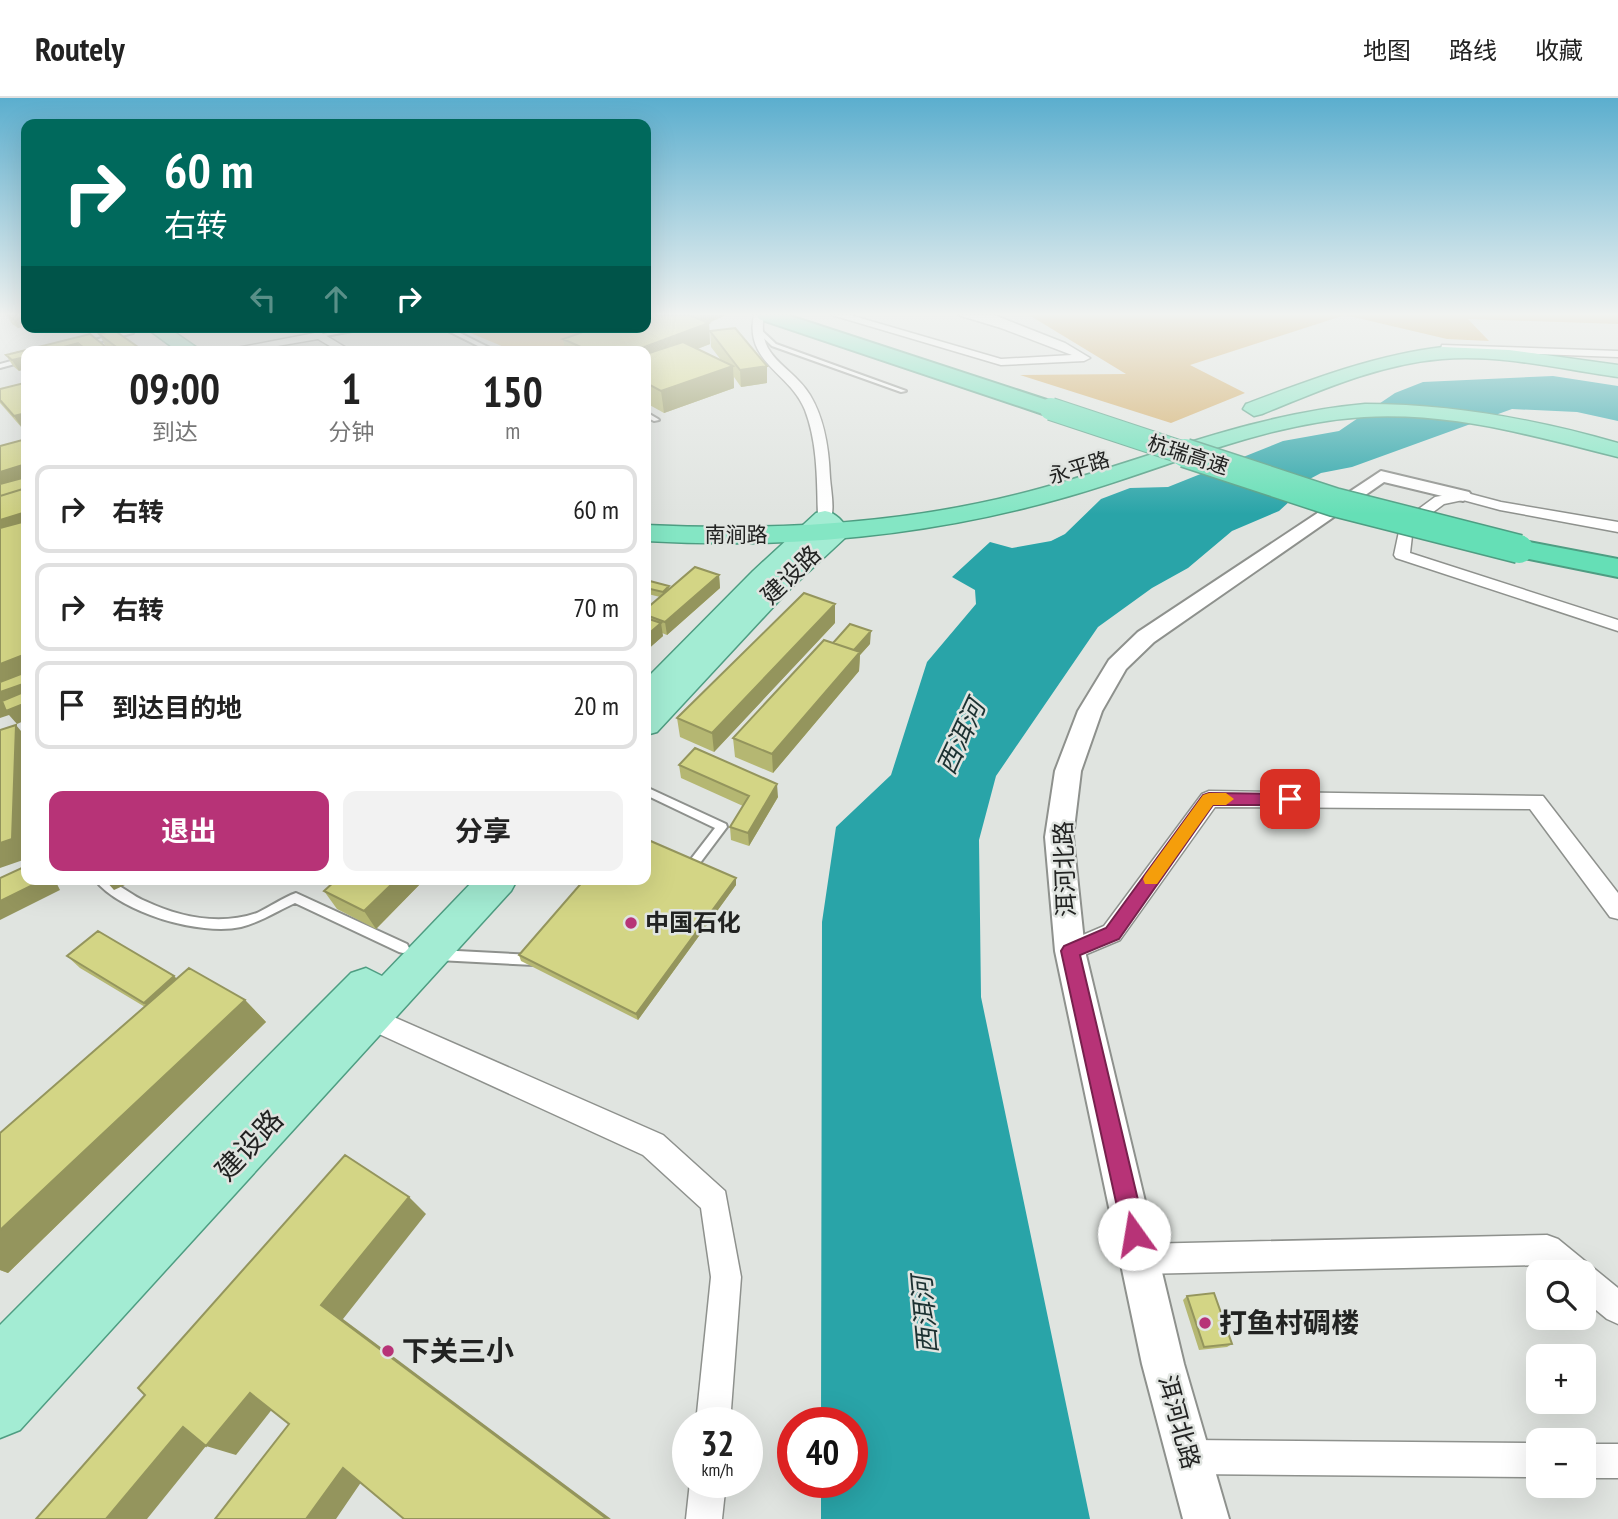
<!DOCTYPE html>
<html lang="zh">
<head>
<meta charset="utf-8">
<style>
	:root { --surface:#fff; --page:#f2f2f2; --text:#222; --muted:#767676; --line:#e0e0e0; --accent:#b73377 }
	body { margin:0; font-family:"PT Sans Narrow","Noto Sans SC",sans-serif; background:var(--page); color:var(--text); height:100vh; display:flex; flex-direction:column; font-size:26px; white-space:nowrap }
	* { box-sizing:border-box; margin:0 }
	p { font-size:23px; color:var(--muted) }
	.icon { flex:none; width:38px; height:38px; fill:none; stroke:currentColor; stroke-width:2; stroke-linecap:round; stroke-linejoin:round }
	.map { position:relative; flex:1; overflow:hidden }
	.details { position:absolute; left:21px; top:248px; width:630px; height:539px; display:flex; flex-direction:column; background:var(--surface); border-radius:14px; box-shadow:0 7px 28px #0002 }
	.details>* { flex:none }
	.banner { position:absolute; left:21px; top:21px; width:630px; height:214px; border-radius:14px; box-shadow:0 7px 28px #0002; background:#00695c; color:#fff; overflow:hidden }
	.controls { position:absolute; left:1526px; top:1162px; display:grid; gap:14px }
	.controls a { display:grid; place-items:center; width:70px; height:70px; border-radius:14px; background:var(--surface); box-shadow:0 7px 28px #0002; font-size:35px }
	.speed { position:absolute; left:672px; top:1309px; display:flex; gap:14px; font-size:35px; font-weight:700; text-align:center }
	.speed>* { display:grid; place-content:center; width:91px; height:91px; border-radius:50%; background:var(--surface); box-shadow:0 7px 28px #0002; line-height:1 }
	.speed small { font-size:18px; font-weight:400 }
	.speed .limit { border:10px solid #d22; background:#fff; color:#111 }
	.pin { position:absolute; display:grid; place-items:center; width:60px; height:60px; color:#fff; margin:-30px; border-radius:14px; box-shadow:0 4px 10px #0006 }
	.me { position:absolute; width:77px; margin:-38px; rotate:347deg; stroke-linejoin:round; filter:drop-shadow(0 0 5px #0008) }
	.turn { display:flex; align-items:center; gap:24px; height:147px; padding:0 28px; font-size:32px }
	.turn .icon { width:91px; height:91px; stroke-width:2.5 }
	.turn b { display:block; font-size:49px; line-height:60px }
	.lanes { display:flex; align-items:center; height:66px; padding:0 28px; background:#0003; justify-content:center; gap:35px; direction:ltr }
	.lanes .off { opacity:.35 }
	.eta { display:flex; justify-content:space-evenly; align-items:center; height:119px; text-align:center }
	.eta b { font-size:42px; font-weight:700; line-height:49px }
	.action { display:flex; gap:14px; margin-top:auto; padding:14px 28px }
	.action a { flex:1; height:80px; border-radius:14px; background:var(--accent); color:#fff; font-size:28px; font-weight:700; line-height:80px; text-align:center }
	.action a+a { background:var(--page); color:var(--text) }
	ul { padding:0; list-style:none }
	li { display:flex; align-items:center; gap:21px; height:88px; margin:0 14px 10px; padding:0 14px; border:4px solid var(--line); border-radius:14px }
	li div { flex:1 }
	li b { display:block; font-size:26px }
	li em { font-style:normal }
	header { display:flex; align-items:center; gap:42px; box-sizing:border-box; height:98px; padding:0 35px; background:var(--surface); border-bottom:2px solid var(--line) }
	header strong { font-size:33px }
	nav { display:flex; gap:38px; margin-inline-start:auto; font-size:24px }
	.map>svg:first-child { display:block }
	.green { fill:#d7b270 }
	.forest { fill:#d1a960 }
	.water { fill:#29a4a8 }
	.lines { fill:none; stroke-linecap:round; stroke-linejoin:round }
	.service-casing { stroke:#8e918d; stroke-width:4 }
	.minor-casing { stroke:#8e918d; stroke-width:3 }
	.tertiary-casing { stroke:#8e918d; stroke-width:4 }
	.primary-casing { stroke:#4e9d82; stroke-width:3 }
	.trunk-casing { stroke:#4e9d82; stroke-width:3 }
	.motorway-casing { stroke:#4e9d82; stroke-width:4 }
	.service { fill:#fff; fill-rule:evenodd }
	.minor { fill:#fff; fill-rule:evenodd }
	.tertiary { fill:#fff; fill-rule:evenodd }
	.primary { fill:#a3ecd3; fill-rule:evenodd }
	.trunk { fill:#84e6c4; fill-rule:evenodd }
	.motorway { fill:#65dfb6; fill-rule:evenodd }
	.motorway-bridge-far1-casing { stroke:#4e9d82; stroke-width:24; stroke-linecap:butt }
	.motorway-bridge-casing { stroke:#4e9d82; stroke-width:31; stroke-linecap:butt }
	.motorway-bridge-far1 { stroke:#65dfb6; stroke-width:22 }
	.motorway-bridge { stroke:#65dfb6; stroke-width:28 }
	.wall { fill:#b5b772 }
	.shaded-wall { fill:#94955d }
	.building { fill:#d3d585; stroke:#94955d; stroke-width:2 }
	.route { fill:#b73377; stroke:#77214d; stroke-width:2 }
	.slow { fill:#f59e0b }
	.poi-dot { fill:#b73377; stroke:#e0e4e0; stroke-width:2.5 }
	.labels { text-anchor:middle; stroke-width:5; stroke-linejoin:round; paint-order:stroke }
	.far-street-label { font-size:21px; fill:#222322; stroke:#e0e4e0 }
	.street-label { font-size:24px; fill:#222322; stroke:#e0e4e0 }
	.poi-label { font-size:24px; font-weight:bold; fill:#222322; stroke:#e0e4e0; text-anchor:start }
	.water-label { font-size:26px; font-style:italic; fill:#1c3131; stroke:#e0e4e0 }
	.near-street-label { font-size:28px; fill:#222322; stroke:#e0e4e0 }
	.near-poi-label { font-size:28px; font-weight:bold; fill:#222322; stroke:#e0e4e0; text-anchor:start }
</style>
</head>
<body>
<header>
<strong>Routely</strong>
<nav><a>地图</a><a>路线</a><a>收藏</a></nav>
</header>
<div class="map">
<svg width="1618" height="1421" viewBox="0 0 1618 1421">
	<rect width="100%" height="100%" fill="#e0e4e0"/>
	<path class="green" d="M456 229H624L627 230 555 252 516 254Z"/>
	<path class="forest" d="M1029 217H1618V226L1468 221 1489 243 1447 241 1345 217 1190 267 1245 295 1171 325 1020 277 1126 276Z"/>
	<path class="water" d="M1553 278 1618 288V323L1577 314 1512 311 1352 369 1321 375 1289 392 1290 403 1279 413 1232 433 1188 470 1152 490 1098 529 996 678 979 742 981 899 1090 1421H821V1384H852V1325H821L822 824 836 729 891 677 927 564 976 506 975 492 952 479 990 444 1012 450 1051 443 1065 436 1101 401 1130 390 1168 389 1283 343 1339 333 1395 295 1423 284Z"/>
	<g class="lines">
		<g class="service-casing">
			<path id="service" d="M753 228H757L776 246 906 293 901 294 772 248 753 230Z
				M359 229H374L320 239 317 237Z
				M440 229H448L498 254H490Z
				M131 232 133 235 87 247 84 245Z
				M578 245 581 247 580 248 563 254H554Z
				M26 259V263L0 270V266Z
				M646 314 658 321 659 322 654 323 646 319Z
				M646 689 726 726 727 729 691 777H683L681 774 715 730 646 697Z
				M95 782C101 782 107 781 112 784 123 789 133 798 145 803 179 819 219 828 257 815 270 809 282 800 296 795L407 846 409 850 407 854 403 855 399 854 295 805C277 813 261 824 241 829 201 838 121 815 95 782Z
				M438 852 534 857 538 858 540 862 538 866 534 867 438 862 434 861 432 857 434 853Z"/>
		</g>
		<g class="minor-casing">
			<path id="minor" d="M754 217H764C756 261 791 266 810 297 825 322 829 352 830 380 831 393 835 412 830 423H820L818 420C817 384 818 346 805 312 790 274 744 265 754 217Z
				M832 217H850L1001 261 1072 257 1001 230 958 217H994L1065 245 1090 260 1084 263 1001 267Z
				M320 234 353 254H340L318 241 242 254H216Z
				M1442 247 1618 253V259L1452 253 1446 258 1440 255Z
				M1463 394 1501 404 1618 424V434L1500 412 1463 402 1444 406 1413 429 1410 455 1618 522V533L1396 460 1394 457 1401 424 1435 399Z
				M1209 693 1543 698 1618 795V821L1610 819 1530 711 1215 709 1120 842 1070 863 1062 860 1058 853 1062 846 1104 828 1202 696Z
				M364 906 663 1037 725 1093 741 1179 730 1325H696L711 1179 701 1110 643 1057 355 925 351 917 355 909Z
				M1547 1137 1558 1141 1618 1190V1226L1607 1221 1584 1202V1174H1550L1542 1167 1140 1176 1129 1172 1125 1161 1129 1150 1140 1146Z
				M1189 1342 1538 1345V1379L1189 1376 1177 1371 1172 1359 1177 1347Z
				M1584 1346H1618V1380H1584Z
				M690 1384H726L722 1421H686Z"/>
		</g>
		<g class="tertiary-casing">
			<path id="tertiary" d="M1381 373 1469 394 1472 398 1463 403 1384 384 1154 544 1126 571 1102 613 1081 673 1073 739 1085 853 1184 1266 1229 1421H1183L1142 1266 1055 853 1045 739 1055 673 1078 613 1109 562 1138 534Z"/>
		</g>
		<g class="primary-casing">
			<path id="primary" d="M825 413C837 415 843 424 850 434L846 439 788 493 657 634 646 637V581L753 473 816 415Z
				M474 782H517L511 793 20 1332 0 1340V1227L351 875 366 870 382 878Z"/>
		</g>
		<g class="trunk-casing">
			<path id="trunk" d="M145 229H167L203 254H179Z
				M1443 249 1509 252 1618 267V279C1560 271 1500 256 1442 261 1379 266 1319 293 1262 316L1254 318 1243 311 1246 306C1310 282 1375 257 1443 249Z
				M1365 306C1452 306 1534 321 1618 345V359C1534 338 1452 314 1364 319 1257 326 1161 373 1059 401 924 439 785 451 646 443V427C779 433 913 426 1042 390 1150 360 1252 316 1365 306Z"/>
		</g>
		<g class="motorway-casing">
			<path id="motorway" d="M757 217H787L1059 306 1062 311 1051 318 1043 316 759 221Z
				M1519 442 1618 461V479L1509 457 1505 451 1509 445Z"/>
		</g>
		<use href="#service" class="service"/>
		<use href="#minor" class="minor"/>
		<use href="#tertiary" class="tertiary"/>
		<use href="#primary" class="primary"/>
		<use href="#trunk" class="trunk"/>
		<use href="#motorway" class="motorway"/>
		<g class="motorway-bridge-far1-casing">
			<path id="motorway-bridge-far1" d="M1051 311 1190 357"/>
		</g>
		<g class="motorway-bridge-casing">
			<path id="motorway-bridge" d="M1185 355 1334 404 1519 451"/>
		</g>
		<use href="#motorway-bridge-far1" class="motorway-bridge-far1"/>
		<use href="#motorway-bridge" class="motorway-bridge"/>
	</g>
	<path class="wall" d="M7 217H26V228L18 230 12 226Z
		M646 217H726L709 225 710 246 697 251 721 262 711 249 710 233 767 285 741 289 734 279V290L664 315 646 305V254H565L563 241Z
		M90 236 112 254H26L19 273 13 268 6 257Z
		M99 236 145 254H114L105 247Z
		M0 291 22 330 0 305Z
		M719 477 720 490 667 537 662 535 663 538 646 553V511L660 499 648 496V502L646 504V482L669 488V491Z
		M835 525 714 654 680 639 677 620Z
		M870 546 860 557 859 573 773 675 735 659 733 640Z
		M679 667 778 699 749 748 731 742 730 729 743 708 681 680Z
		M736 780V787L638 922 521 863 519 857Z
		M424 782 376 831 337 811 324 793Z
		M67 858 177 880 245 902 266 924 8 1175 0 1172V1035L145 909 80 870Z
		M1187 1198 1232 1246 1227 1249 1199 1252 1183 1202Z"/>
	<path class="shaded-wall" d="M22 217H26V228L18 230 12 220Z
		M700 217H726L705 226 709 225 710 246 646 271V254H631L701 228Z
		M78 245 83 254H45Z
		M26 259V271L19 273 12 262Z
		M733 268 734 290 664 315 661 293Z
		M767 268V285L741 289 740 272Z
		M26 315V328L22 330 14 318Z
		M26 366V394L0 402V374Z
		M26 404V443L0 451V422Z
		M719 477 720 490 667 537 665 524Z
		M646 489 648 502 646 504Z
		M835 506V525L714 654 712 635Z
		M661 525 663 538 646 553V538Z
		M871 533 870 546 860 557 859 573 773 675 772 656 849 557Z
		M26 556V622L17 626 9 617 0 620V566Z
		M16 627 26 639V761L0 770V745Z
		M777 686 778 699 749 748 748 735Z
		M736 780V787L638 922 636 916Z
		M43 782H55L60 792 0 822V803Z
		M105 782H136L114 792Z
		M396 782H424L376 831 364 813Z
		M174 878 186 890 156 916 144 905Z
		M245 902 266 924 8 1175 0 1172V1132Z
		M409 1099 426 1116 343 1221 611 1421H607L321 1207Z
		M250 1295 277 1305 236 1357 206 1348 147 1421H106L183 1329Z
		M343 1370 366 1377 336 1421H306Z"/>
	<path class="building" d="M8 217H22L12 220Z
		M646 217H689L709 225 631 254H592L563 241 597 229H646Z
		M735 230 767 268 740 272 710 233Z
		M114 232 145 254H123L99 236Z
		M90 236 112 254H89L78 245 45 254H26V259L12 262 6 257Z
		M683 244 733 268 661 293 646 285V256Z
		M24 285 26 287V315L14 318 0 302V291Z
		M26 341V366L0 374V348Z
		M26 379V390L0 398V386Z
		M26 390V414L0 422V398Z
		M26 423V556L0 566V430Z
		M695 469 719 477 665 524 646 517V511Z
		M646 482 669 488 663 494 646 490Z
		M804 495 835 506 712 635 677 620Z
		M646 520 661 525 646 538Z
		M850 526 871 533 854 552 833 545Z
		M824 542 860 554 772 656 733 640Z
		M26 574V585L0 594V584Z
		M26 593V605L6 613 2 603Z
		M16 627 12 741 0 745V632Z
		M695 650 777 686 748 735 730 729 749 698 679 667Z
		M646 741 736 780 636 916 519 857 584 782H646Z
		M26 768V782H43L0 803V780Z
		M336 782H396L364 813 324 793Z
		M98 833 174 878 144 905 67 858Z
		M189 870 245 902 0 1132V1035Z
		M345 1057 409 1099 321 1207 607 1421H404L343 1370 306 1421H215L289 1326 250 1295 206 1348 183 1329 106 1421H36L145 1297 138 1290Z
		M1214 1195 1232 1246 1204 1249 1187 1198Z"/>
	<linearGradient id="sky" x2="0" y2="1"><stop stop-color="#5baece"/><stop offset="0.52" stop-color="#f1f3f1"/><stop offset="1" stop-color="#f1f3f1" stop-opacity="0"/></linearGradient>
	<rect width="1618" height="416" fill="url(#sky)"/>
	<path class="route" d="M1209 695 1290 696 1298 701 1290 707H1213L1119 841 1080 857 1146 1136 1142 1144 1134 1148 1126 1144 1123 1136 1061 853 1064 848 1106 830 1203 697Z"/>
	<path class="slow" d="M1209 695H1226L1234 701 1226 707H1213L1157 786H1145L1143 781 1145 777 1203 697Z"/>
	<g class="poi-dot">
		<circle cx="631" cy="825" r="7"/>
		<circle cx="1205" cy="1225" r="7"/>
		<circle cx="388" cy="1253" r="7"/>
	</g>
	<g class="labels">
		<g class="far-street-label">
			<text transform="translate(1188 357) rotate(18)" y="7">杭瑞高速</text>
			<text transform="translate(1079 370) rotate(-17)" y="7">永平路</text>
			<text x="736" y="444">南涧路</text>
		</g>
		<g class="street-label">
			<text transform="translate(791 477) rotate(-44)" y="8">建设路</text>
			<text transform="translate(1065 771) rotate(-92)" y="8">洱河北路</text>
			<text transform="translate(1179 1324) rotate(75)" y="8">洱河北路</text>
		</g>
		<g class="poi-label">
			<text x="645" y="833">中国石化</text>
		</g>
		<g class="water-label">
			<text transform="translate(961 639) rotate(-65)" y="9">西洱河</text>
			<text transform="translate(925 1217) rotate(-95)" y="9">西洱河</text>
		</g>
		<g class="near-street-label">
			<text transform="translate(249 1047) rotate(-47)" y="10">建设路</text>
		</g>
		<g class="near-poi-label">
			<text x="1219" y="1235">打鱼村碉楼</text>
			<text x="402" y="1263">下关三小</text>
		</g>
	</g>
</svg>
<div class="controls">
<a><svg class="icon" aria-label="search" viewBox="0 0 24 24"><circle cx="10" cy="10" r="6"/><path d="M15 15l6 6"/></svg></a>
<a>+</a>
<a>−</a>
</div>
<div class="speed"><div>32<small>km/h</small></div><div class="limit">40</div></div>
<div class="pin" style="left:1290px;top:701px;background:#d93025"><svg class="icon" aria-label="arrive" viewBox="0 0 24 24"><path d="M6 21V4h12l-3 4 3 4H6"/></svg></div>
<svg class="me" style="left:1134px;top:1136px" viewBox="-20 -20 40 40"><circle r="19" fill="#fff"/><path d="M0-13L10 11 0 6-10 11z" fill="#b73377"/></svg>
<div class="banner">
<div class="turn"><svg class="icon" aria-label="right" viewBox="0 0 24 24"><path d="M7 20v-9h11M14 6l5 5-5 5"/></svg><div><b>60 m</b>右转</div></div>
<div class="lanes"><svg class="icon off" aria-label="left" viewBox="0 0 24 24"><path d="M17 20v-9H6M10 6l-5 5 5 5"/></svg><svg class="icon off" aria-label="ahead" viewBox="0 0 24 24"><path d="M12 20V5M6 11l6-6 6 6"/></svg><svg class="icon" aria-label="right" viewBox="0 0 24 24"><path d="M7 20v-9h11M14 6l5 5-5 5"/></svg></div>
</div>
<section class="details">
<div class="eta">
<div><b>09:00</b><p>到达</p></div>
<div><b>1</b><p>分钟</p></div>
<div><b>150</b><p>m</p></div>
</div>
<ul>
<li><svg class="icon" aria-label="right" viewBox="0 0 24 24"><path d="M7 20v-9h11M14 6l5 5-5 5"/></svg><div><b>右转</b></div><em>60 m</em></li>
<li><svg class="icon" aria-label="right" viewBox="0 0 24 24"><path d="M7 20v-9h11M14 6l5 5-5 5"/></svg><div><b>右转</b></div><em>70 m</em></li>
<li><svg class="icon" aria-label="arrive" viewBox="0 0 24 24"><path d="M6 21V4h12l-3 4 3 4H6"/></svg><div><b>到达目的地</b></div><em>20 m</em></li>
</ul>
<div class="action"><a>退出</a><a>分享</a></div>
</section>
</div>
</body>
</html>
